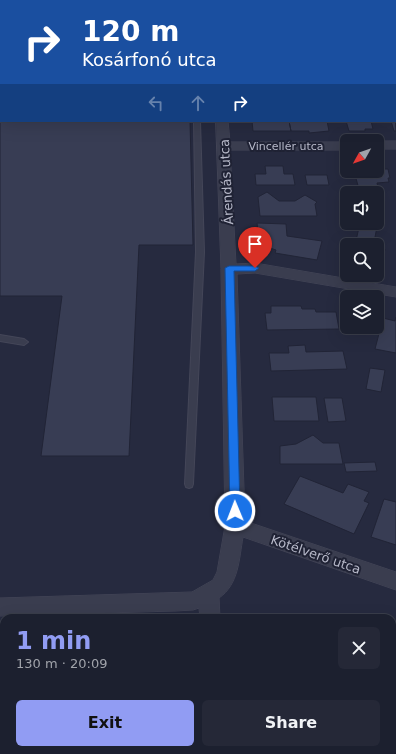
<!DOCTYPE html>
<html lang="en">
<head>
<meta charset="utf-8">
<style>
	:root { --surface:#1c202f; --page:#252837; --text:#f1f3f6; --muted:#a0a3aa; --line:#3a3e4b; --accent:#919cf3 }
	body { margin:0; font-family:"DejaVu Sans",sans-serif; background:var(--page); color:var(--text); height:100vh; display:flex; flex-direction:column; font-size:15px; white-space:nowrap }
	* { box-sizing:border-box; margin:0 }
	p { font-size:13px; color:var(--muted) }
	.icon { flex:none; width:22px; height:22px; fill:none; stroke:currentColor; stroke-width:2; stroke-linecap:round; stroke-linejoin:round }
	.map { position:relative; flex:1; overflow:hidden }
	.drawer { position:absolute; left:0px; top:614px; width:396px; height:140px; display:flex; flex-direction:column; background:var(--surface); border-radius:12px 12px 0 0; box-shadow:0 4px 16px #0002,0 0 0 1px var(--line) }
	.drawer>* { flex:none }
	.banner { position:absolute; left:0px; top:0px; width:396px; height:122px; box-shadow:0 4px 16px #0002,0 0 0 1px var(--line); background:#1a4fa0; color:#fff; overflow:hidden }
	.needle { width:26px; rotate:230deg }
	.tools { position:absolute; left:340px; top:134px; display:grid; gap:8px }
	.tools a { display:grid; place-items:center; width:44px; height:44px; border-radius:6px; background:var(--surface); box-shadow:0 4px 16px #0002,0 0 0 1px var(--line); font-size:20px }
	.pin { position:absolute; display:grid; place-items:center; width:34px; height:34px; color:#fff; margin:-41px -17px; border-radius:50% 50% 50% 0; rotate:-45deg; box-shadow:0 0 4px #0007 }
	.pin .icon { rotate:45deg }
	.me { position:absolute; width:44px; margin:-22px; rotate:359deg; stroke-linejoin:round; filter:drop-shadow(0 0 3px #0008) }
	.turn { display:flex; align-items:center; gap:14px; height:84px; padding:0 16px; font-size:18px }
	.turn .icon { width:52px; height:52px; stroke-width:2.5 }
	.turn b { display:block; font-size:28px; line-height:34px }
	.lanes { display:flex; align-items:center; height:38px; padding:0 16px; background:#0003; justify-content:center; gap:20px; direction:ltr }
	.lanes .off { opacity:.35 }
	.round { display:grid; place-items:center; flex:none; width:42px; height:42px; border-radius:6px; background:var(--page) }
	.summary { display:flex; align-items:center; justify-content:space-between; height:68px; padding:0 16px }
	h1 { font-size:24px; font-weight:800; line-height:30px; color:var(--accent) }
	.button { display:flex; gap:8px; margin-top:auto; padding:8px 16px }
	.button a { flex:1; height:46px; border-radius:6px; background:var(--accent); color:#111; font-size:16px; font-weight:800; line-height:46px; text-align:center }
	.button a+a { background:var(--page); color:var(--text) }
	.map>svg:first-child { display:block }
	.building { fill:#383d54; stroke:#212436 }
	.lines { fill:none; stroke-linecap:round; stroke-linejoin:round }
	.service-casing { stroke:#444658; stroke-width:2 }
	.minor-casing { stroke:#444658; stroke-width:1 }
	.service { fill:#3a3d4f; fill-rule:evenodd }
	.minor { fill:#3a3d4f; fill-rule:evenodd }
	.route { fill:#1a73e8; stroke:#114b97 }
	.labels { text-anchor:middle; stroke-width:4; stroke-linejoin:round; paint-order:stroke }
	.far-street-label { font-size:11px; fill:#b7b9c9; stroke:#1f2234 }
	.street-label { font-size:13px; fill:#b7b9c9; stroke:#1f2234 }
</style>
</head>
<body>
<div class="map">
<svg width="396" height="754" viewBox="0 0 396 754">
	<rect width="100%" height="100%" fill="#262a3f"/>
	<path class="building" d="M0 33 1 121H190L193 245H139L129 456H41L62 296H0Z
		M395 110 396 131H394L391 121H395Z
		M252 121H289L291 131H253Z
		M289 121H327L329 131 309 133V131H291Z
		M346 121H371L373 129H365V131H349Z
		M265 166H283L284 174H293L295 185H256L255 174H266Z
		M377 169H388L390 178H388L389 182 377 183 381 199H377V193H360L354 171H377Z
		M305 175H327L329 185H307Z
		M267 192 279 201H295L305 195 317 202 315 204 317 216H260L258 197Z
		M377 201H379L383 212 377 213Z
		M377 221 378 222 374 242 381 243 379 248 385 249 382 263H378L377 268V245H355L360 223H377Z
		M257 223 286 224 287 236 322 241 317 260 275 253 276 250 267 247 263 240H259Z
		M271 306H301L302 309H315L316 312H336L339 329 267 330 265 313H271Z
		M396 317V353L375 349 383 318 395 321Z
		M305 345 306 352 343 351 347 369 271 371 269 353H289L288 346Z
		M370 368 385 370 381 392 366 389Z
		M272 397H316L319 421H274Z
		M324 398H342L346 421 328 422Z
		M313 435 323 443H339L343 464H280V446L296 444Z
		M375 462 377 471 346 472 344 463Z
		M300 476 343 493 348 484 369 492 364 501 369 503 354 534 284 504Z
		M384 499 396 502V545L371 537Z"/>
	<g class="lines">
		<g class="service-casing">
			<path id="service" d="M0 20H1V24H0Z
				M194 121H200L204 252 193 484 192 487 189 488 186 487 185 484 196 252Z
				M0 335 24 339 28 342 24 345 0 341Z"/>
		</g>
		<g class="minor-casing">
			<path id="minor" d="M208 0H218V1H208Z
				M390 0H396V4L395 1Z
				M216 121H228L230 142H347V150H230L236 264 255 263 396 287V297L255 273 237 274 245 521 396 572V590L243 537C239 559 239 584 219 598L220 618H200L199 608 193 610 175 611 0 616V598L192 592 213 580 217 572 225 526 221 269Z
				M377 141H396V149H377Z
				M325 750H376L378 754H324Z"/>
		</g>
		<use href="#service" class="service"/>
		<use href="#minor" class="minor"/>
	</g>
	<path class="route" d="M229 266H255L259 268 255 271H234L240 511 235 515 230 511 225 268Z"/>
	<g class="labels">
		<g class="far-street-label">
			<text x="286" y="150">Vincellér utca</text>
		</g>
		<g class="street-label">
			<text transform="translate(226 182) rotate(-93)" y="5">Árendás utca</text>
			<text transform="translate(316 554) rotate(19)" y="5">Kötélverő utca</text>
		</g>
	</g>
</svg>
<div class="tools">
<a><svg class="needle" viewBox="-14 -14 28 28"><path d="M0-13l5 13h-10z" fill="#e53935"/><path d="M0 13l5-13h-10z" fill="#a0a3aa"/></svg></a>
<a><svg class="icon" aria-label="sound" viewBox="0 0 24 24"><path d="M4 9h4l5-4v14l-5-4H4zM17 9q2 3 0 6"/></svg></a>
<a><svg class="icon" aria-label="search" viewBox="0 0 24 24"><circle cx="10" cy="10" r="6"/><path d="M15 15l6 6"/></svg></a>
<a><svg class="icon" aria-label="layers" viewBox="0 0 24 24"><path d="M12 4l9 5-9 5-9-5zM3 14l9 5 9-5"/></svg></a>
</div>
<div class="pin" style="left:255px;top:268px;background:#d93025"><svg class="icon" aria-label="arrive" viewBox="0 0 24 24"><path d="M6 21V4h12l-3 4 3 4H6"/></svg></div>
<svg class="me" style="left:235px;top:511px" viewBox="-20 -20 40 40"><circle r="17" fill="#1a73e8" stroke="#fff" stroke-width="3"/><path d="M0-11L8 9 0 5-8 9z" fill="#fff"/></svg>
<div class="banner">
<div class="turn"><svg class="icon" aria-label="right" viewBox="0 0 24 24"><path d="M7 20v-9h11M14 6l5 5-5 5"/></svg><div><b>120 m</b>Kosárfonó utca</div></div>
<div class="lanes"><svg class="icon off" aria-label="left" viewBox="0 0 24 24"><path d="M17 20v-9H6M10 6l-5 5 5 5"/></svg><svg class="icon off" aria-label="ahead" viewBox="0 0 24 24"><path d="M12 20V5M6 11l6-6 6 6"/></svg><svg class="icon" aria-label="right" viewBox="0 0 24 24"><path d="M7 20v-9h11M14 6l5 5-5 5"/></svg></div>
</div>
<section class="drawer">
<div class="summary"><div><h1>1 min</h1><p>130 m · 20:09</p></div><a class="round"><svg class="icon" aria-label="close" viewBox="0 0 24 24"><path d="M6 6l12 12M18 6L6 18"/></svg></a></div>
<div class="button"><a>Exit</a><a>Share</a></div>
</section>
</div>
</body>
</html>
